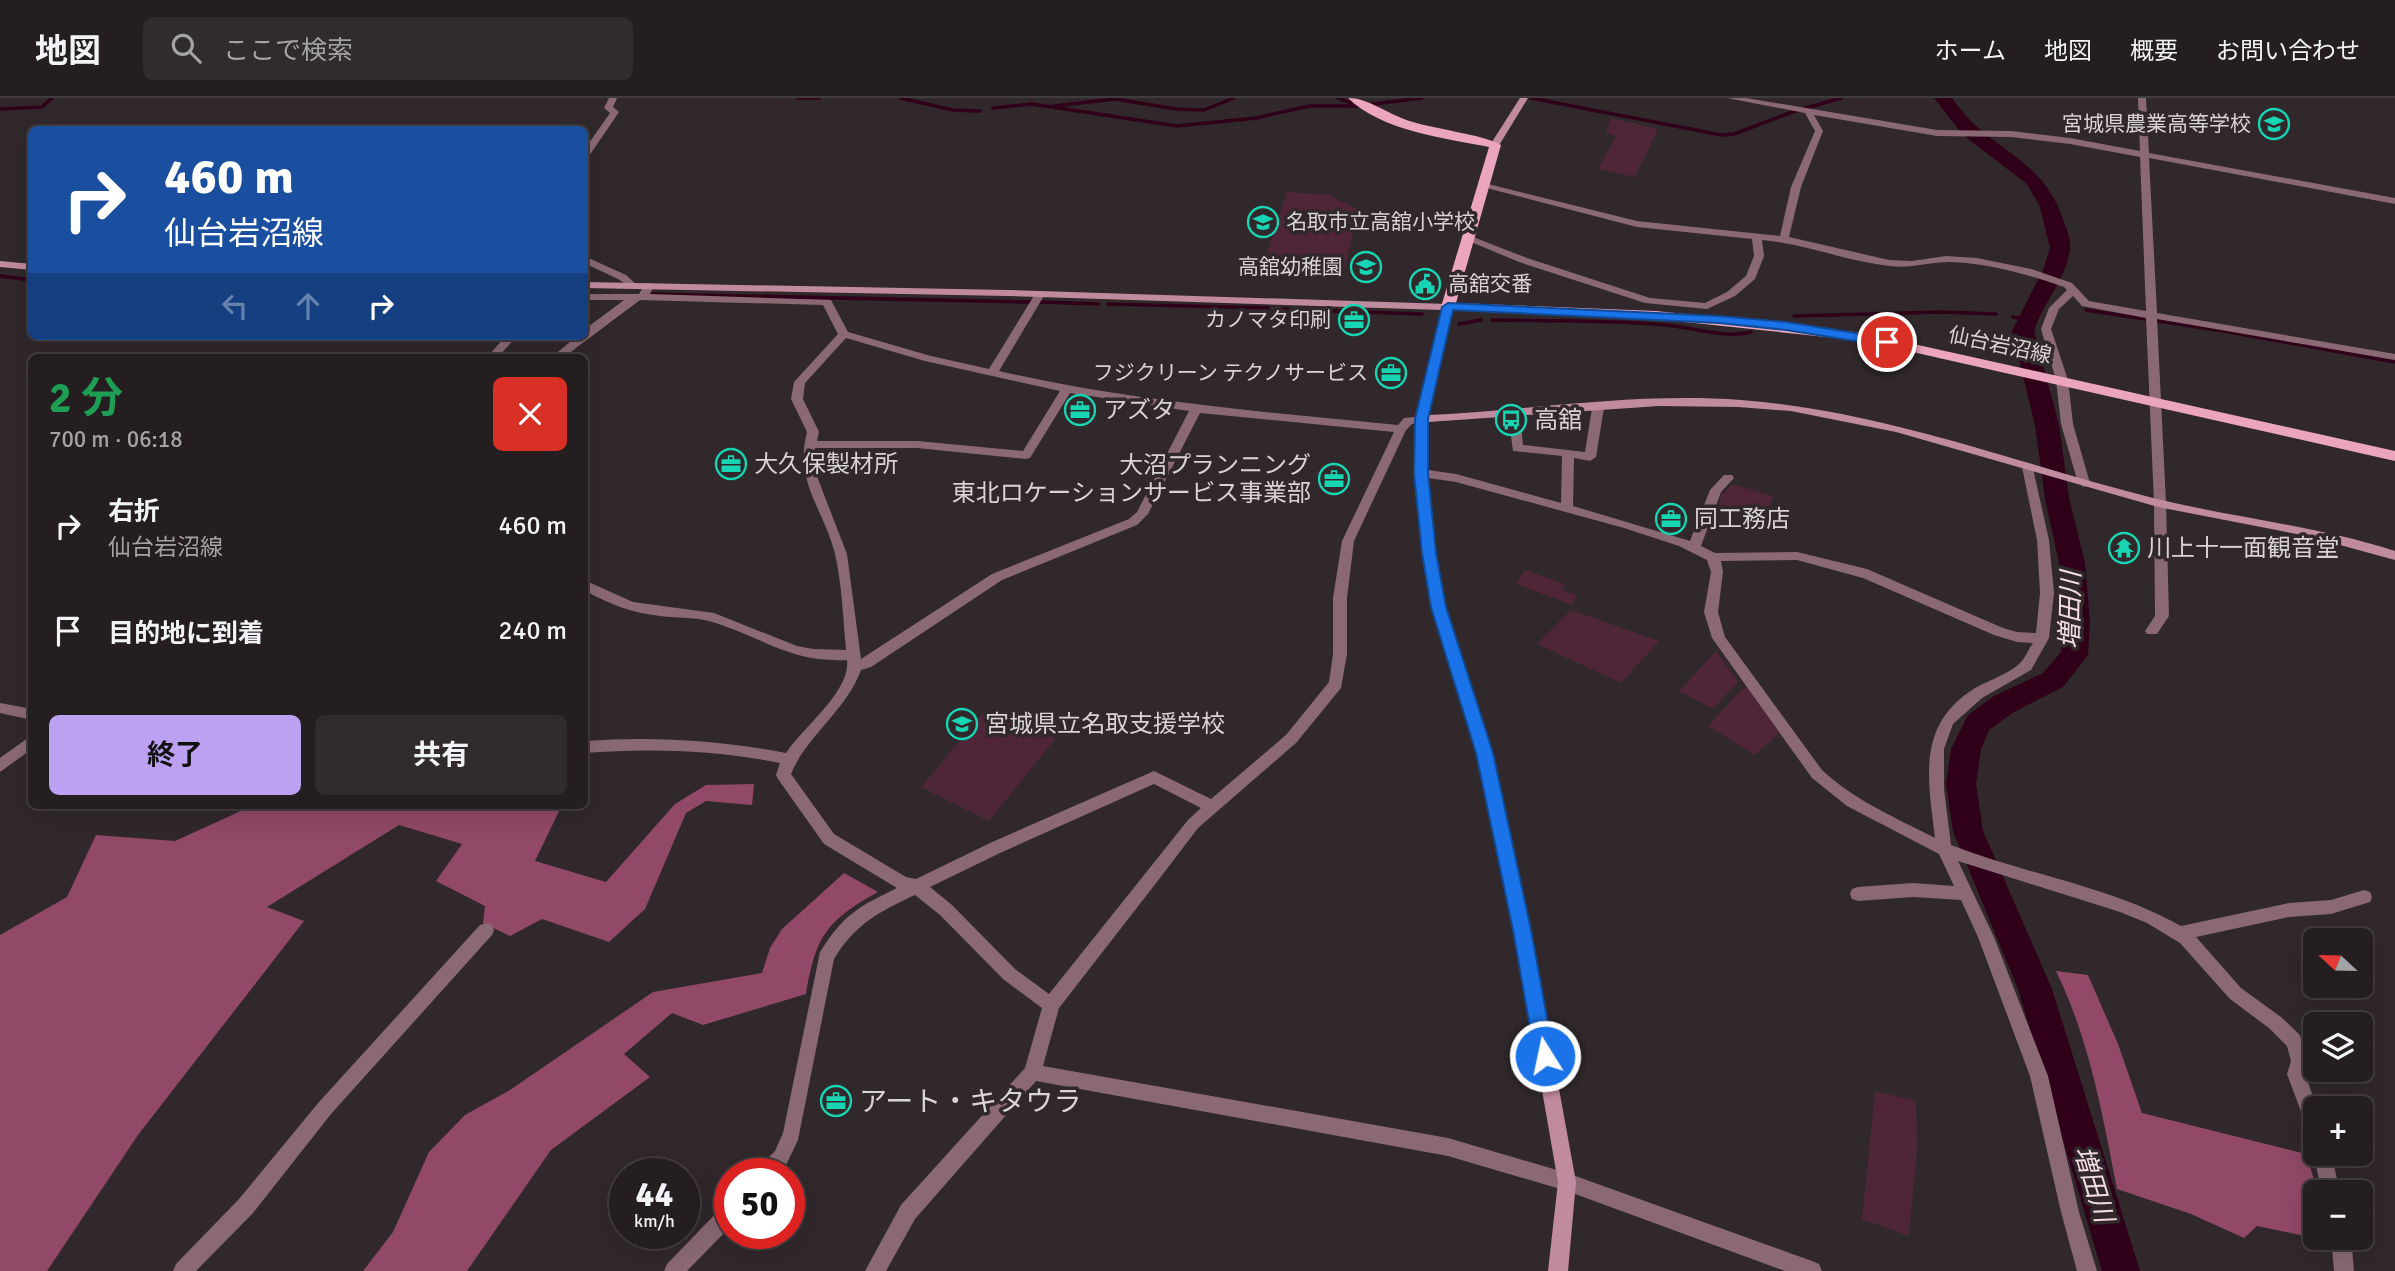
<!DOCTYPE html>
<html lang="ja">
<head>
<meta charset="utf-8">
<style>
	:root { --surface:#241e20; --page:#302b2d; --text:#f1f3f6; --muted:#a3a2a5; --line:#413c3e; --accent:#bca0f2 }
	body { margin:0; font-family:Signika,"Noto Sans JP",sans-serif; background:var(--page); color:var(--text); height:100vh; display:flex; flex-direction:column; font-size:26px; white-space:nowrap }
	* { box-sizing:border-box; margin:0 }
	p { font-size:23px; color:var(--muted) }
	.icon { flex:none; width:38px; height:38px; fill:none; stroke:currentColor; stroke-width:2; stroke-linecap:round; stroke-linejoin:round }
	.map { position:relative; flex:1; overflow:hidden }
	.sheet { position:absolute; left:28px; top:256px; width:560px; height:455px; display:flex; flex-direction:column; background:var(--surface); border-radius:10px; box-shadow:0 7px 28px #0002,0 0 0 2px var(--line) }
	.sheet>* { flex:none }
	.banner { position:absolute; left:28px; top:28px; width:560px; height:214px; border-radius:10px; box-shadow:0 7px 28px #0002,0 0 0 2px var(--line); background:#1a4fa0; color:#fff; overflow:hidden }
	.needle { width:46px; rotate:292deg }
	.fabs { position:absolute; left:2303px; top:830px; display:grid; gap:14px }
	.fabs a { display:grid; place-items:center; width:70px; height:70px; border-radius:10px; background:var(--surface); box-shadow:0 7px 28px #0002,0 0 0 2px var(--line); font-size:35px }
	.speed { position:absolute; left:609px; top:1060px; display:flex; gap:14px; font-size:35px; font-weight:700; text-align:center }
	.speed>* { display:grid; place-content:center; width:91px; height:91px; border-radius:50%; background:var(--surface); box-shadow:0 7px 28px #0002,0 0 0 2px var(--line); line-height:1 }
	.speed small { font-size:18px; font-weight:400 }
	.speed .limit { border:10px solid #d22; background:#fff; color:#111 }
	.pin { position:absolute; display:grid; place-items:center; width:60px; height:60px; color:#fff; margin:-30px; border:4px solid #fff; border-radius:50%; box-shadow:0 2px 7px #0007 }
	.me { position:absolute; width:77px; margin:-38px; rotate:350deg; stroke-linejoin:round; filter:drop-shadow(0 0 5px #0008) }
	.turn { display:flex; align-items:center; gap:24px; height:147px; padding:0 21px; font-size:32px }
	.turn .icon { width:91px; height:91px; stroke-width:2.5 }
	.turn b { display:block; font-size:49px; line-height:60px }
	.lanes { display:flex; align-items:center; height:66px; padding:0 21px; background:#0003; justify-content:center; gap:35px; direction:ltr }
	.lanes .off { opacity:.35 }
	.round { display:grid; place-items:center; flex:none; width:74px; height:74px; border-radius:10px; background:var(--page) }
	.headline { display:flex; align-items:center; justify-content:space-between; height:119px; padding:0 21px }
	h1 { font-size:42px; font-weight:700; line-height:52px; color:#1e9e55 }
	.button { display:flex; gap:14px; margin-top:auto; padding:14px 21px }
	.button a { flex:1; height:80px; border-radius:10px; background:var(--accent); color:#111; font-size:28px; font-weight:700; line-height:80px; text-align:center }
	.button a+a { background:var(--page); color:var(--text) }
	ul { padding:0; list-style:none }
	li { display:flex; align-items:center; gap:21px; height:105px; padding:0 21px }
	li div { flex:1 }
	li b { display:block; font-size:26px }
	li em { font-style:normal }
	header { display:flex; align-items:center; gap:42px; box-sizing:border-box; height:98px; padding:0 35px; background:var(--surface); border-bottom:2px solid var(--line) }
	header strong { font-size:33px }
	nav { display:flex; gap:38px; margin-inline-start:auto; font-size:24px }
	.search { width:490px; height:63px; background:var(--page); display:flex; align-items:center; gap:18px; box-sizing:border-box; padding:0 24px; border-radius:10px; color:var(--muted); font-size:26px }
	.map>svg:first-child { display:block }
	.green { fill:#4f2637 }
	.forest { fill:#914967 }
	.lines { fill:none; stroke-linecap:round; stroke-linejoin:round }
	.stream { stroke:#2f0018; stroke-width:3.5 }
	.river { fill:#2f0018; fill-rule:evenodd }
	.street { fill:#8a6975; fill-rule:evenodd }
	.secondary { fill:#c18b9f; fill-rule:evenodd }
	.primary { fill:#eba5bf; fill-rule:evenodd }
	.route { fill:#1a73e8; stroke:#114b97; stroke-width:2 }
	.labels { text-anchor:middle; stroke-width:7; stroke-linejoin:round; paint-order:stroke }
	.far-poi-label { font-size:21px; fill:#d8d3d4; stroke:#30282b; text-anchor:end }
	.far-street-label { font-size:21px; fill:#d8d3d4; stroke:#30282b }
	.poi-label { font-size:24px; fill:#d8d3d4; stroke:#30282b; text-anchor:start }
	.water-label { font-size:26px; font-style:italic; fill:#f3dce4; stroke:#30282b }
	.near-poi-label { font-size:28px; fill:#d8d3d4; stroke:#30282b; text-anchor:start }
</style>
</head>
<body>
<header>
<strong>地図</strong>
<div class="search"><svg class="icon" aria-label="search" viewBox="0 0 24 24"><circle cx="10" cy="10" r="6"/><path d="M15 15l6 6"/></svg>ここで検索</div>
<nav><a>ホーム</a><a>地図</a><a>概要</a><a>お問い合わせ</a></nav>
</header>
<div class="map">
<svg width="2395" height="1173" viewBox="0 0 2395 1173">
	<rect width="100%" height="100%" fill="#30282b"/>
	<path class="green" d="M1611 20 1658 31 1635 79 1598 71 1616 38 1606 35Z
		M1287 94 1329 97 1359 112 1343 177 1271 171 1264 165Z
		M1732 386 1773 398 1767 421 1719 407 1721 397Z
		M1525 472 1565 486 1562 492 1577 497 1572 507 1516 486Z
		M1571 512 1659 543 1621 585 1537 546Z
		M1716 553 1738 584 1713 611 1679 593Z
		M1748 589 1779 635 1755 657 1708 628 1741 592Z
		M986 611 1056 640 989 723 921 689Z
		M1875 993 1916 1003 1917 1051 1909 1138 1862 1121Z"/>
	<path class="forest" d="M754 686 752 707 706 703 686 715 645 811 609 844 542 821 510 838 483 825 485 808 436 783 462 746 399 727 267 809 304 823 138 1037 47 1173H0V837L67 799 96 737 175 743 254 707H562L535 763 606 784 675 706 706 687Z
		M844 775 878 794C826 823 816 838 806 896L703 927 672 915 624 956 650 979 551 1052 467 1173H363L393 1134 429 1054 465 1017 510 992 653 894 762 875 770 850 782 831Z
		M2056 873 2088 877 2118 946 2142 1015 2306 1056 2318 1094H2315V1139H2332L2334 1144 2257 1128 2244 1140 2191 1116 2117 1091C2102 1015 2090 943 2056 873Z"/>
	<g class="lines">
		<path class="stream" d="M798 0H819
			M900 0 953 12 980 13
			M1338 0 1357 7
			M1531 0 1721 37 1734 36 1792 14 1841 0
			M1054 8 1115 1 1176 11 1204 12 1234 0
			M993 10 1032 6 1177 28 1256 20 1309 8H1358L1422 0
			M0 11 42 9 52 0
			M0 178 32 182
			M648 196 1032 204
			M1040 204 1098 206
			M1108 206 1268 210
			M1277 211 1422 216
			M2086 212 2224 233 2395 264
			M1794 218 1942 214 1996 216
			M2013 219 2026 221
			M1492 222C1550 223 1608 222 1665 227 1693 229 1724 241 1751 234
			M1459 226 1481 222"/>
		<path class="river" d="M1934 0H1952C1988 54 2043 57 2064 124 2067 132 2071 141 2070 150 2067 180 2043 205 2034 233L2059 327 2069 400 2085 465 2090 524 2088 557 2063 589 2014 614 1989 632 1981 651 1976 686 1983 733 2052 891 2140 1173H2102L2018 891 1953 733 1946 686 1951 651 1968 617 1994 598 2043 575 2061 554 2064 524 2059 465 2045 400 2035 327 2012 233 2043 172 2050 150 2040 109 2027 86 1963 37Z"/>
		<path class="street" d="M609 0H617L613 9 619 14 587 61 584 62V52L610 15 604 10Z
			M1727 0H1746L1937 32 2011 33 2070 40 2140 53 2138 0H2146L2149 55 2395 100V106L2149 60 2157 215 2395 256V262L2157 221 2166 405 2169 518 2157 536H2147L2145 533 2155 518 2154 405 2146 220 2082 208 2073 198 2059 211 2051 231 2068 282 2073 326 2090 385 2084 389 2078 385 2061 326 2056 282 2041 231 2049 210 2067 192 2064 189C2027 176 1988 165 1949 164 1929 164 1910 171 1889 168 1846 163 1805 146 1762 142L1764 158 1755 181 1735 198 1707 211 1645 205 1519 164 1464 141 1473 139 1527 160 1650 200 1705 205 1727 194 1746 178 1754 158 1752 141 1637 129 1479 88 1484 85 1637 123 1780 138 1791 89 1815 33 1805 15ZM1814 17 1937 38 2011 39 2070 46 2140 59 2146 213 2089 203 2072 185 2031 171 1977 160 1946 158 1912 163 1889 162 1789 139 1801 89 1823 33Z
			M584 158 626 177 638 188 633 191 618 181 584 165Z
			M649 185 654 188 650 196 831 202 848 234 931 258 989 271 1035 196 1040 193 1045 196 999 273C1130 303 1264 314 1398 327L1404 320 1426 318V324L1412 326 1406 332 1354 443 1347 500V556L1341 590 1296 645 1198 730 1160 780 1059 910 1043 968 1448 1040 1567 1075 1812 1163 1819 1166 1822 1173H1785L1567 1093 1448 1058 1036 983 915 1121 886 1173H865L901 1107 1025 970 1042 910 1003 881 940 817 915 797C879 814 856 825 834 861L798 1042 787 1065 778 1076H757L759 1069 775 1053 783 1035 820 854C844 816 858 809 897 790L824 746 778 681 776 677 780 665C716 652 650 650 584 655V643C652 638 719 642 786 655 802 630 851 593 847 562 789 565 761 538 709 523 693 519 676 520 660 518 633 515 608 506 584 492V482L633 504 714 515 797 548 813 551 846 552C843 520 842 487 835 456 823 409 794 384 807 334L791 301 794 284 838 236 823 207 640 202 564 259H552L577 238H584V232L624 202H584V196H639L645 186ZM846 240 925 263 1060 293 1023 353 917 343H817L819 334 803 301 805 285ZM1070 295 1189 313 1137 414 1129 421 992 476 861 561 847 456 818 381 815 350H917L1026 361 1030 360ZM1200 315 1394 334 1342 443 1333 500V556L1329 584 1286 637 1211 701 1154 673 990 745 916 781 906 779 834 736 791 676C807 637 846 613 861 572L871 569 1002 482 1137 427 1148 416ZM1154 686 1201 710 1188 722 1049 896 1015 871 952 807 930 789 1000 755Z
			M506 238H517L498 259H487Z
			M1598 306 1604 310 1596 359 1590 363 1574 360 1573 408 1690 443 1710 392 1724 377H1732L1734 380 1721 394 1701 448 1715 455 1797 454 1867 471 2003 530 2017 534 2036 535 2040 495 2037 442 2022 369 2024 366H2032L2049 442 2054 495 2049 540 2031 572 1982 600 1953 626 1944 651V691L1951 747C2028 777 2109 788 2181 828L2289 805 2331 802 2364 792 2370 794 2372 799 2370 804 2331 816 2289 819 2196 839 2241 890 2281 919 2299 936 2307 952 2308 963 2305 976 2317 1010H2315V1038L2309 1035 2287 976 2291 963 2287 948 2269 930 2230 901 2180 845 2147 825 2120 814 1958 763 1994 839 2048 978 2079 1114 2097 1173H2077L2061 1114 2030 978 1978 839 1961 802 1913 799 1858 803 1852 801 1850 796 1852 791 1858 789 1913 785 1954 788 1939 756 1847 708 1812 680 1712 540 1704 514 1711 474 1707 462 1679 448 1624 430 1456 384 1421 379 1415 375 1421 371 1456 376 1561 405 1562 358 1513 353 1508 316 1514 312 1520 316 1523 347 1585 354 1592 310ZM1797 462 1863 480 1994 537 2017 544 2033 545C2029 550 2026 558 2022 563 2013 574 1988 583 1975 590 1916 627 1928 680 1935 740 1896 720 1854 702 1822 672L1725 539 1718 514 1723 474 1721 463Z
			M0 605 32 611V622L0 615Z
			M32 637V651L0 674V660Z
			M486 825 492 827 494 832 492 837 331 1016 253 1115 196 1173H173L176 1166 239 1101 319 1004 480 827Z
			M2315 1049V1055H2331L2340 1094H2322L2313 1055Z
			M730 1106V1129L687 1173H664L667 1166 723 1108Z
			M2331 1139H2351L2354 1173H2334Z"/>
		<path class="secondary" d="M1520 0H1528L1498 49H1492L1490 47Z
			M0 163 32 166V172L0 169Z
			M584 184 1008 192 1448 206 1453 209 1429 317C1532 312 1637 294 1741 302 1885 313 2018 366 2157 401 2236 420 2317 428 2395 453V462L2307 438 2158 409 1896 334 1791 313 1738 309 1659 308 1428 324 1427 375 1435 455 1446 509 1491 655 1530 832 1576 1084 1568 1173H1548L1558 1084 1514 832 1477 655 1432 509 1423 455 1415 375 1416 321 1442 212 1008 198 584 190Z"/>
		<path class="primary" d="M1348 0C1367 0 1385 14 1404 21 1426 30 1487 37 1501 47L1456 205 1656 213 1864 235 2395 353V363L1864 243 1656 221 1443 212 1441 209 1489 49C1444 40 1382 33 1348 0Z"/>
	</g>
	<path class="route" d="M1448 205 1719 218 1786 224 1887 240 1893 244 1887 248 1786 232 1719 225 1453 212 1428 321V375L1436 455 1446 509 1493 655 1531 832 1554 958 1552 964 1545 967 1538 964 1535 958 1513 832 1476 655 1431 509 1422 455 1414 375 1415 321 1442 209Z"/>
	<defs>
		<g id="school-ring" transform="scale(1.575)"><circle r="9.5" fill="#30282b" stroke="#17d5b2" stroke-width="1.5"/><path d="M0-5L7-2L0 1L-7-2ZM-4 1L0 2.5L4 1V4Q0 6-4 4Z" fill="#17d5b2"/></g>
		<g id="civic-ring" transform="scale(1.575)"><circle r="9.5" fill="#30282b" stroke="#17d5b2" stroke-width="1.5"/><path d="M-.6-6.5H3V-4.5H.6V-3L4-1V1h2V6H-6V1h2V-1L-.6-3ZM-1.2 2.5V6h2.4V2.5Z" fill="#17d5b2"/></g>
		<g id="office-ring" transform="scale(1.575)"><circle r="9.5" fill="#30282b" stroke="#17d5b2" stroke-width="1.5"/><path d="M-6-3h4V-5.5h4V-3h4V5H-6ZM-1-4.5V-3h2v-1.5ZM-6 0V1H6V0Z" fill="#17d5b2"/></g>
		<g id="bus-ring" transform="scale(1.575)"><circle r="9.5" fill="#30282b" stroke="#17d5b2" stroke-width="1.5"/><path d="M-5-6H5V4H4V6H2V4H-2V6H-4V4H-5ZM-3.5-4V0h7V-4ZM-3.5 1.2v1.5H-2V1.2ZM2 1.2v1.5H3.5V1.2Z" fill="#17d5b2"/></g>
		<g id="temple-ring" transform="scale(1.575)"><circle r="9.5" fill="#30282b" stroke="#17d5b2" stroke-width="1.5"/><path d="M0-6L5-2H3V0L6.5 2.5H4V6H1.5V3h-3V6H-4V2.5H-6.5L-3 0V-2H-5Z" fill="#17d5b2"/></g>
	</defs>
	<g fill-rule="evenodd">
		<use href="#school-ring" x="2274" y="26"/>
		<use href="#school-ring" x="1263" y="124"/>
		<use href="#school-ring" x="1366" y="169"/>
		<use href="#civic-ring" x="1425" y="186"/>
		<use href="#office-ring" x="1354" y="222"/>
		<use href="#office-ring" x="1391" y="275"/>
		<use href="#office-ring" x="1080" y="312"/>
		<use href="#bus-ring" x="1511" y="322"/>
		<use href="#office-ring" x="731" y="366"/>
		<use href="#office-ring" x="1334" y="381"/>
		<use href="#office-ring" x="1671" y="421"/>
		<use href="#temple-ring" x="2124" y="450"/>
		<use href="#school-ring" x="962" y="626"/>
		<use href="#office-ring" x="836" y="1003"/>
	</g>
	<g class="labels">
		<g class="far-poi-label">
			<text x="2251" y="33">宮城県農業高等学校</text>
			<text x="1286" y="131" text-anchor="start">名取市立高舘小学校</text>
			<text x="1343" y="176">高舘幼稚園</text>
			<text x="1448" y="193" text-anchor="start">高舘交番</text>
			<text x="1331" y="229">カノマタ印刷</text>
			<text x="1368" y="282">フジクリーン テクノサービス</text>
		</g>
		<g class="far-street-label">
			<text transform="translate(2000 247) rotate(12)" y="7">仙台岩沼線</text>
		</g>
		<g class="poi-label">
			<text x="1103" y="320">アズタ</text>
			<text x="1534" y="330">高舘</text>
			<text x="754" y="374">大久保製材所</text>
			<text x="1311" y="375" text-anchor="end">大沼プランニング<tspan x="1311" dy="28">東北ロケーションサービス事業部</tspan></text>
			<text x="1694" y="429">同工務店</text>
			<text x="2147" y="458">川上十一面観音堂</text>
			<text x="985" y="634">宮城県立名取支援学校</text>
		</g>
		<g class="water-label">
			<text transform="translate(2070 512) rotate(-89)" y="9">増田川</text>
			<text transform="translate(2094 1086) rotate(73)" y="9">増田川</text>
		</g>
		<g class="near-poi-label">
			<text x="859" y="1013">アート・キタウラ</text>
		</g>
	</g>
</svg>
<div class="fabs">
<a><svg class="needle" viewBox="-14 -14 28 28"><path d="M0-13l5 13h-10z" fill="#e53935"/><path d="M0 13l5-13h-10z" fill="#a3a2a5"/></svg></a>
<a><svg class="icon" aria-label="layers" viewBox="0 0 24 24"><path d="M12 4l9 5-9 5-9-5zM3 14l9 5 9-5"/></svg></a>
<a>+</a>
<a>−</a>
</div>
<div class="speed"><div>44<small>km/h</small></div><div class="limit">50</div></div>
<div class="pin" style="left:1887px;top:244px;background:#d93025"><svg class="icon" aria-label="arrive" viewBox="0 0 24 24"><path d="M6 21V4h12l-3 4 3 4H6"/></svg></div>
<svg class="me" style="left:1545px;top:958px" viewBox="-20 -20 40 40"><circle r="17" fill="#1a73e8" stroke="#fff" stroke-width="3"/><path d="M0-11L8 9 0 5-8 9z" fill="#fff"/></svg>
<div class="banner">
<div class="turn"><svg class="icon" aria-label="right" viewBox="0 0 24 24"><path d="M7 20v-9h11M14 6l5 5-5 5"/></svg><div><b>460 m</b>仙台岩沼線</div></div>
<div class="lanes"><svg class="icon off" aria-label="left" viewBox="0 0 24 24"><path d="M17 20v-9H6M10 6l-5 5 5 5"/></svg><svg class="icon off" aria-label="ahead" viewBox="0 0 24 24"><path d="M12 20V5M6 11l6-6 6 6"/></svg><svg class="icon" aria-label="right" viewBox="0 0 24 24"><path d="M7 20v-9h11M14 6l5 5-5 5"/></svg></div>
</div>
<section class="sheet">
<div class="headline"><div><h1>2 分</h1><p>700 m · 06:18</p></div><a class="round" style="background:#d93025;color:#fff"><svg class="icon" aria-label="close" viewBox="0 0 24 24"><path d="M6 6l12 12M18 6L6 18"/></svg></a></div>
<ul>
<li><svg class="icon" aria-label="right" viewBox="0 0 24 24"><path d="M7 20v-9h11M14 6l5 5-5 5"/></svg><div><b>右折</b><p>仙台岩沼線</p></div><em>460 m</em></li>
<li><svg class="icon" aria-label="arrive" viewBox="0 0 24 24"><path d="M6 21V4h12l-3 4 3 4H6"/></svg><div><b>目的地に到着</b></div><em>240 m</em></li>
</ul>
<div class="button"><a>終了</a><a>共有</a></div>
</section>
</div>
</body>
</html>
